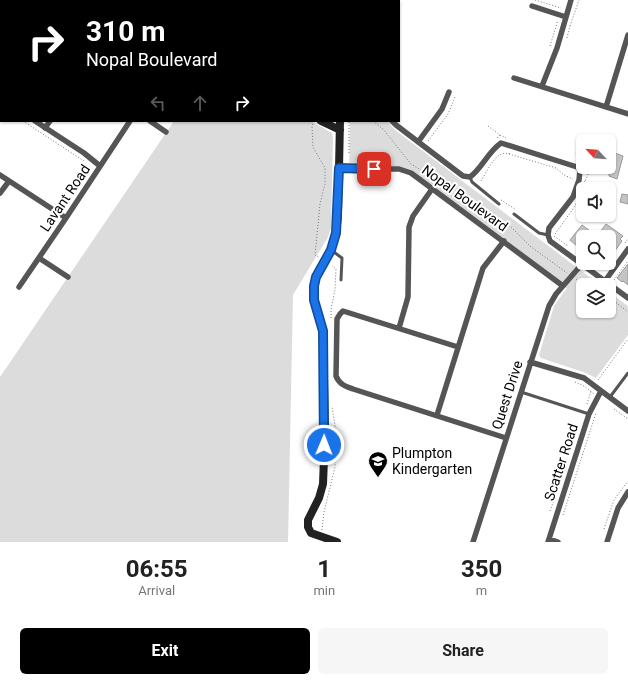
<!DOCTYPE html>
<html lang="en">
<head>
<meta charset="utf-8">
<style>
	:root { --surface:#fff; --page:#f6f6f6; --text:#222; --muted:#767676; --accent:#000 }
	body { margin:0; font-family:Roboto,sans-serif; background:var(--page); color:var(--text); height:100vh; display:flex; flex-direction:column; font-size:15px; white-space:nowrap }
	* { box-sizing:border-box; margin:0 }
	p { font-size:13px; color:var(--muted) }
	.icon { flex:none; width:22px; height:22px; fill:none; stroke:currentColor; stroke-width:2; stroke-linecap:round; stroke-linejoin:round }
	.map { position:relative; height:542px; overflow:hidden }
	.panel { display:flex; flex-direction:column; background:var(--surface); flex:1 }
	.panel>* { flex:none }
	.top-card { position:absolute; left:0px; top:0px; width:400px; height:122px; box-shadow:0 1px 3px #0004; background:#000; color:#fff; overflow:hidden }
	.needle { width:26px; rotate:296deg }
	.fabs { position:absolute; left:576px; top:134px; display:grid; gap:8px }
	.fabs a { display:grid; place-items:center; width:40px; height:40px; border-radius:6px; background:var(--surface); box-shadow:0 1px 3px #0004; font-size:20px }
	.pin { position:absolute; display:grid; place-items:center; width:34px; height:34px; color:#fff; margin:-17px; border-radius:8px; box-shadow:0 2px 6px #0006 }
	.me { position:absolute; width:44px; margin:-22px; rotate:1deg; stroke-linejoin:round; filter:drop-shadow(0 0 3px #0008) }
	.turn { display:flex; align-items:center; gap:14px; height:84px; padding:0 20px; font-size:18px }
	.turn .icon { width:52px; height:52px; stroke-width:2.5 }
	.turn b { display:block; font-size:28px; line-height:34px }
	.lanes { display:flex; align-items:center; height:38px; padding:0 20px; background:#0003; justify-content:center; gap:20px; direction:ltr }
	.lanes .off { opacity:.35 }
	.eta { display:flex; justify-content:space-evenly; align-items:center; height:68px; text-align:center }
	.eta b { font-size:24px; font-weight:700; line-height:28px }
	.button { display:flex; gap:8px; margin-top:auto; padding:8px 20px }
	.button a { flex:1; height:46px; border-radius:6px; background:var(--accent); color:#fff; font-size:16px; font-weight:700; line-height:46px; text-align:center }
	.button a+a { background:var(--page); color:var(--text) }
	.map>svg:first-child { display:block }
	.green { fill:#dcdcdc }
	.building { fill:#c4c4c4; stroke:#999 }
	.lines { fill:none; stroke-linecap:round; stroke-linejoin:round }
	.path { stroke:#777; stroke-width:1; stroke-dasharray:1 2; stroke-linecap:butt }
	.lane { stroke:#555; stroke-width:3 }
	.street { stroke:#555; stroke-width:5.5 }
	.secondary { stroke:#222; stroke-width:8 }
	.route-casing { stroke:#114b97; stroke-width:10 }
	.route { stroke:#1a73e8; stroke-width:7 }
	.labels { text-anchor:middle; stroke-width:4; stroke-linejoin:round; paint-order:stroke }
	.street-label { font-size:14px; fill:#000; stroke:#fff }
	.poi-label { font-size:14px; fill:#000; stroke:#fff; text-anchor:start }
</style>
</head>
<body>
<div class="map">
<svg width="628" height="542" viewBox="0 0 628 542">
	<rect width="100%" height="100%" fill="#fff"/>
	<path class="green" d="M174 121H311L332 133 333 138 331 228 328 237 293 295 288 542H0V377Z
		M350 121H387L395 130 600 285H583V311H609V292L628 306V335L596 378 586 373 541 358 539 355 554 306 567 288 504 241 405 170 349 169Z"/>
	<path class="building" d="M582 136H583L582 156 576 154Z
		M609 151 623 156 617 179 609 176Z
		M622 194 628 195V204L620 202Z
		M606 224 623 236 620 239 622 241 609 259V237H583V251L570 240 582 225 597 236Z
		M628 264V285L623 281 622 282 617 278Z"/>
	<g class="lines">
		<path class="path" d="M314 0 317 1
			M329 0V1
			M535 0 561 8
			M52 1 53 0
			M119 1V0
			M352 1V0
			M570 26 579 0
			M567 38 570 26
			M550 46 558 20
			M0 81 1 79
			M0 91 1 92
			M0 106 1 107
			M23 121 84 161
			M313 121 312 127 313 147 325 168V184L320 204 315 255 319 257
			M373 121 383 129 411 164 435 179 450 185 478 210 495 217 504 222 512 228 530 246 567 273
			M488 126 500 135 497 138
			M500 135 506 138
			M428 141 448 114 455 97
			M349 153V121
			M509 154 556 168 564 175 573 179
			M481 181C487 172 496 149 509 154L510 151
			M584 181 585 182 589 171 588 167
			M501 200 515 209
			M555 234 575 206 585 182
			M554 236 568 246
			M625 243 628 239
			M576 279 584 285
			M614 280 628 261
			M609 297 628 312
			M331 318V309L335 290 336 269 332 266
			M598 380 628 339
			M575 382 584 386 594 394
			M587 404 591 391
			M614 409 628 419
			M550 511 565 470
			M563 515 596 413
			M604 529 614 500 628 481
			M322 530 324 512 335 467 336 431 332 407"/>
		<path class="lane" d="M470 177 472 182 499 204
			M514 214 539 233 548 235
			M331 250 342 258 341 280
			M521 392 589 414
			M610 397 628 373"/>
		<path class="street" d="M44 1 45 0
			M126 1 127 0
			M290 1V0
			M532 6 566 17
			M0 69 1 67
			M514 78 628 114
			M542 86 557 48 571 0
			M0 98 1 99
			M606 107 628 35
			M35 121 84 153 100 166
			M150 121 166 132
			M392 121 396 125 463 176 470 177C482 168 488 152 501 143L577 167 580 170 579 180 573 197 549 228 548 235 550 241 628 298
			M45 128 50 121
			M418 142 442 109 449 92
			M339 169H399L411 173 563 286
			M0 175 66 218
			M0 193 9 181
			M39 258 68 277
			M605 281 628 249
			M19 287 66 218 130 121
			M399 328 408 297 409 227 413 216 432 189
			M458 347 343 311 340 314 337 319 336 376C339 384 345 386 353 389L506 438
			M530 362 584 378 628 411
			M437 415 483 268 504 241
			M549 539 558 542
			M473 542 549 306 556 294 582 264
			M548 542 589 414 601 391
			M607 542 618 508 628 492"/>
		<path class="secondary" d="M151 0 153 1
			M341 1V0
			M321 121 340 130
			M337 542 311 533 308 527V520L319 498 323 484 325 432 323 331 314 300V286L316 277 331 250 336 233 338 216 340 121"/>
	</g>
	<g class="lines">
		<g class="route-casing">
			<path id="route" d="M324 445 323 331 314 300V286L316 277 331 250 336 233 339 168 374 169"/>
		</g>
		<use href="#route" class="route"/>
	</g>
	<defs>
		<g id="school-pin" transform="scale(1)"><path d="M0 17L-7.5 6A9.5 9.5 0 1 1 7.5 6Z" fill="#000" stroke="#fff"/><path d="M0-5L7-2L0 1L-7-2ZM-4 1L0 2.5L4 1V4Q0 6-4 4Z" fill="#fff"/></g>
	</defs>
	<g fill-rule="evenodd">
		<use href="#school-pin" x="378" y="461"/>
	</g>
	<g class="labels">
		<g class="street-label">
			<text transform="translate(65 198) rotate(-56)" y="5">Lavant Road</text>
			<text transform="translate(465 198) rotate(36)" y="5">Nopal Boulevard</text>
			<text transform="translate(507 395) rotate(-72)" y="5">Quest Drive</text>
			<text transform="translate(561 462) rotate(-72)" y="5">Scatter Road</text>
		</g>
		<g class="poi-label">
			<text x="392" y="458">Plumpton<tspan x="392" dy="16">Kindergarten</tspan></text>
		</g>
	</g>
</svg>
<div class="fabs">
<a><svg class="needle" viewBox="-14 -14 28 28"><path d="M0-13l5 13h-10z" fill="#e53935"/><path d="M0 13l5-13h-10z" fill="#767676"/></svg></a>
<a><svg class="icon" aria-label="sound" viewBox="0 0 24 24"><path d="M4 9h4l5-4v14l-5-4H4zM17 9q2 3 0 6"/></svg></a>
<a><svg class="icon" aria-label="search" viewBox="0 0 24 24"><circle cx="10" cy="10" r="6"/><path d="M15 15l6 6"/></svg></a>
<a><svg class="icon" aria-label="layers" viewBox="0 0 24 24"><path d="M12 4l9 5-9 5-9-5zM3 14l9 5 9-5"/></svg></a>
</div>
<div class="pin" style="left:374px;top:169px;background:#d93025"><svg class="icon" aria-label="arrive" viewBox="0 0 24 24"><path d="M6 21V4h12l-3 4 3 4H6"/></svg></div>
<svg class="me" style="left:324px;top:445px" viewBox="-20 -20 40 40"><circle r="17" fill="#1a73e8" stroke="#fff" stroke-width="3"/><path d="M0-11L8 9 0 5-8 9z" fill="#fff"/></svg>
<div class="top-card">
<div class="turn"><svg class="icon" aria-label="right" viewBox="0 0 24 24"><path d="M7 20v-9h11M14 6l5 5-5 5"/></svg><div><b>310 m</b>Nopal Boulevard</div></div>
<div class="lanes"><svg class="icon off" aria-label="left" viewBox="0 0 24 24"><path d="M17 20v-9H6M10 6l-5 5 5 5"/></svg><svg class="icon off" aria-label="ahead" viewBox="0 0 24 24"><path d="M12 20V5M6 11l6-6 6 6"/></svg><svg class="icon" aria-label="right" viewBox="0 0 24 24"><path d="M7 20v-9h11M14 6l5 5-5 5"/></svg></div>
</div>
</div>
<section class="panel">
<div class="eta">
<div><b>06:55</b><p>Arrival</p></div>
<div><b>1</b><p>min</p></div>
<div><b>350</b><p>m</p></div>
</div>
<div class="button"><a>Exit</a><a>Share</a></div>
</section>
</body>
</html>
